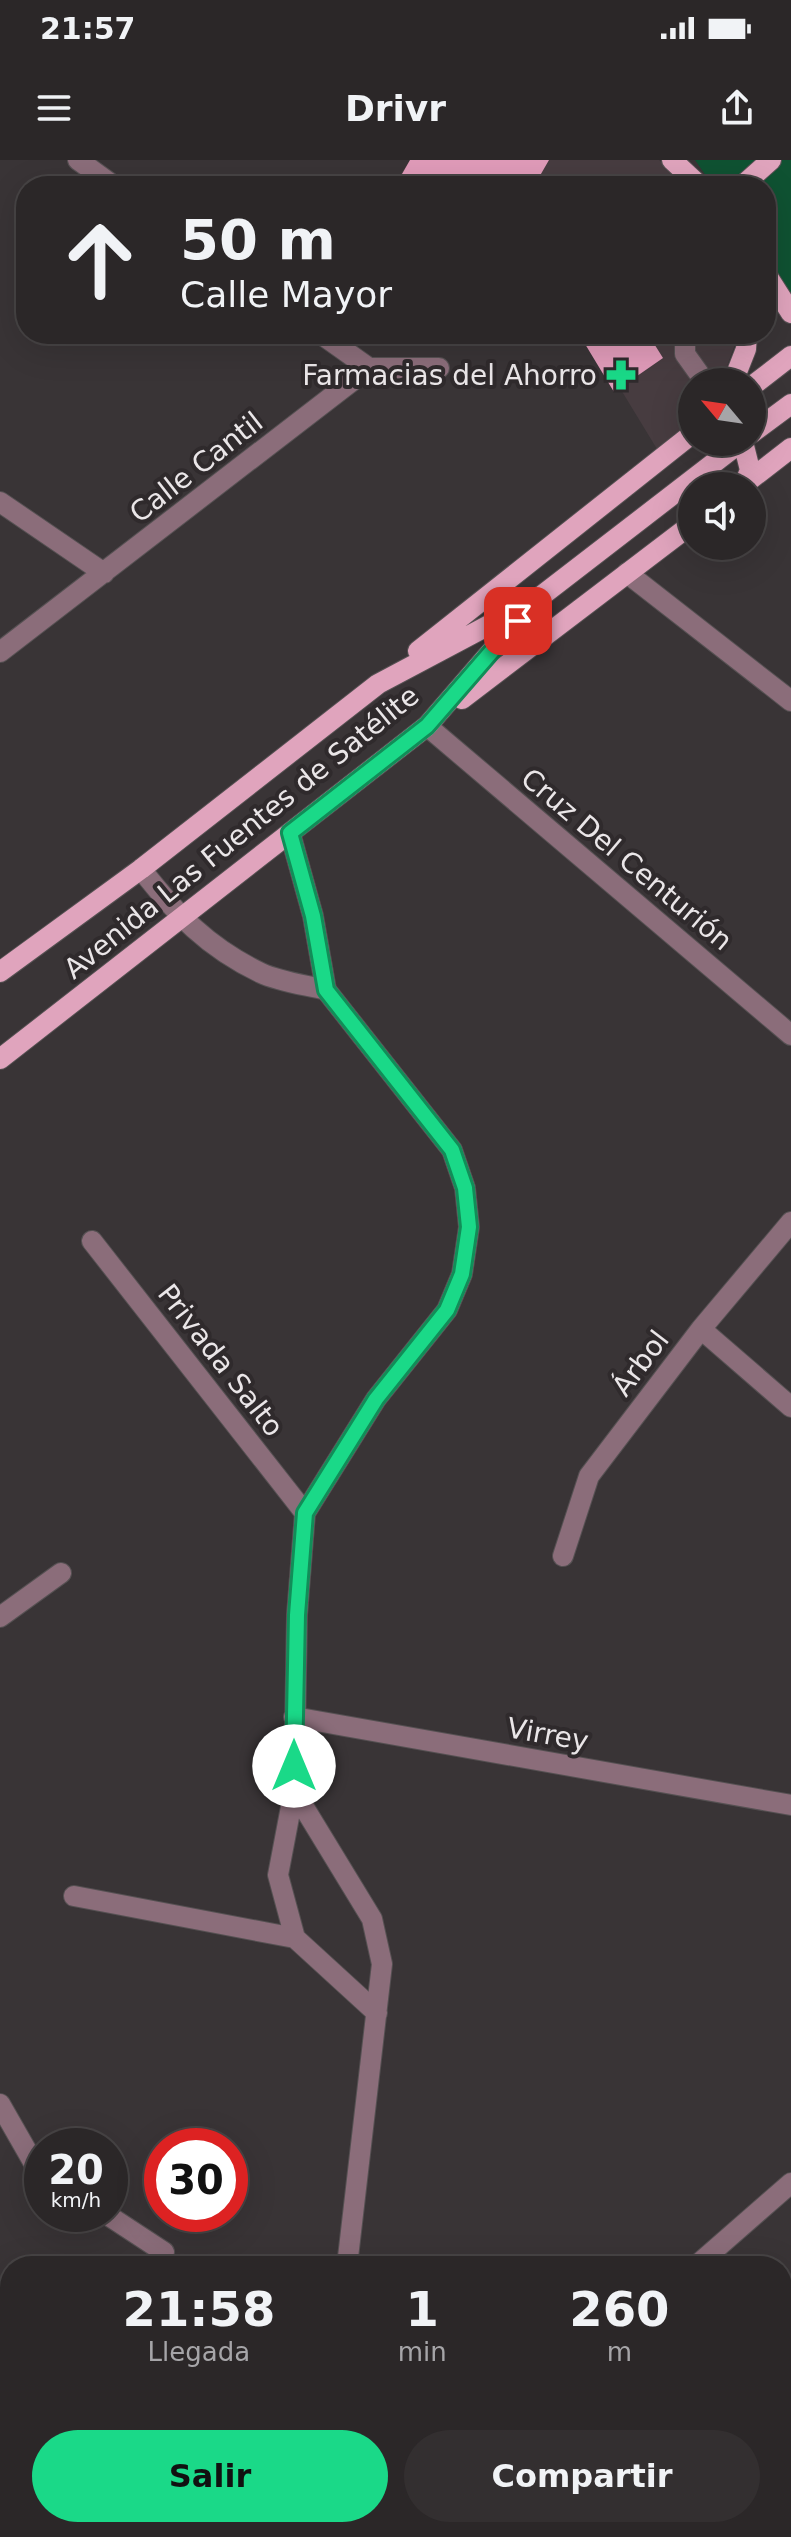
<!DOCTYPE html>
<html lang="es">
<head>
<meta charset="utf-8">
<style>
	:root { --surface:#2b2728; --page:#332f30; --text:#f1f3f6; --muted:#a6a5a8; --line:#474445; --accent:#1ad988 }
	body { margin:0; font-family:"DejaVu Sans",sans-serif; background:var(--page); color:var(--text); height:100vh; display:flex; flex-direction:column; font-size:30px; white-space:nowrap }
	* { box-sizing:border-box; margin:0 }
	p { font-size:26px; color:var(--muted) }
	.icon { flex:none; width:44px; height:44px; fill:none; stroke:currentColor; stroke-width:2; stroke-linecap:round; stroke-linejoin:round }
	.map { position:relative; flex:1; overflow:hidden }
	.sheet { position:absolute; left:0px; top:2096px; width:792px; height:282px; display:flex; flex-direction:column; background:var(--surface); border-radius:32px 32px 0 0; box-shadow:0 8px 32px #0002,0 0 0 2px var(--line) }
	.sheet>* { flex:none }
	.banner { position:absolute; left:16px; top:16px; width:760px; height:168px; border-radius:32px; box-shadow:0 8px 32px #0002,0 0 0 2px var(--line); background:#2b2728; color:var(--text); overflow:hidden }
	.needle { width:52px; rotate:299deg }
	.tools { position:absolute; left:678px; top:208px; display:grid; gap:16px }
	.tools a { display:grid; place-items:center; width:88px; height:88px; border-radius:50%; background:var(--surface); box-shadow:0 8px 32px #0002,0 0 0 2px var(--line); font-size:40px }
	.speed { position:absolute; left:24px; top:1968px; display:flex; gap:16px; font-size:40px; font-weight:700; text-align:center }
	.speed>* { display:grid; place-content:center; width:104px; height:104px; border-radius:50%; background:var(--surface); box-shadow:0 8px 32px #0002,0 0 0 2px var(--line); line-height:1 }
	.speed small { font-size:20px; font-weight:400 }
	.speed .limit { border:12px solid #d22; background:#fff; color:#111 }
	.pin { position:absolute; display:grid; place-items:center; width:68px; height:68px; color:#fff; margin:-34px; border-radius:16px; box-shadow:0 4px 12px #0006 }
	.me { position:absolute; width:88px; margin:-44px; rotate:0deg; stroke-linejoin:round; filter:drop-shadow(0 0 6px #0008) }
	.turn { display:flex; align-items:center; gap:28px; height:168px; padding:0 32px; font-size:36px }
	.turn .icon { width:104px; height:104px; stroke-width:2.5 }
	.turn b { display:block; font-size:56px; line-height:68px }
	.eta { display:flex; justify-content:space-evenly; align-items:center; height:136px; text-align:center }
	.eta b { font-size:48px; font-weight:800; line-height:56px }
	.primary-button { display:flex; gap:16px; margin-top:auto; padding:16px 32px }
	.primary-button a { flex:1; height:92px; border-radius:48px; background:var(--accent); color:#111; font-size:32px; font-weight:800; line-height:92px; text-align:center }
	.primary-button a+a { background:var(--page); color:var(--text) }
	.status { display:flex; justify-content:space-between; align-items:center; height:56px; padding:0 40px; background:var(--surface); direction:ltr }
	.status svg { height:22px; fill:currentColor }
	header { display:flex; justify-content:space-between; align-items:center; height:104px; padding:0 32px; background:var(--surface); font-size:36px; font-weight:800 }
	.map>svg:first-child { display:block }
	.built { fill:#473c40 }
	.green { fill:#0f5232 }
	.building { fill:#e09bb9 }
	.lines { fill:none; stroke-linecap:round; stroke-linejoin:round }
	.minor-casing { stroke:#555052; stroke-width:22 }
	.major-casing { stroke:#555052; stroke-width:22 }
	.minor { stroke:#8b6d7a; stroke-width:20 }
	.major { stroke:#e0a4bd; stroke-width:20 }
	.route-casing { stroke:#118d58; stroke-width:20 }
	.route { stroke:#1ad988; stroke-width:14 }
	.labels { text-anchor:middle; stroke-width:8; stroke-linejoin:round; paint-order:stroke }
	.poi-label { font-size:28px; fill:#eae6e8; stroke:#2f2a2c; text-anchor:end }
	.street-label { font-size:28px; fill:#eae6e8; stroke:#2f2a2c }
</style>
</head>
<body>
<div class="status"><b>21:57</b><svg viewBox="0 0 49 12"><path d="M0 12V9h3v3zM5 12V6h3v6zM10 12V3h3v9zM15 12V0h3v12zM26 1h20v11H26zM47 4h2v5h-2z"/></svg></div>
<header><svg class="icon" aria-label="menu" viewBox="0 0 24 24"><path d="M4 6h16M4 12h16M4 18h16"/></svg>Drivr<svg class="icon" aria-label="share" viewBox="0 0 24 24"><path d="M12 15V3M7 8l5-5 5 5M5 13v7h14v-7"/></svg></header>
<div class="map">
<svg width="791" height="2377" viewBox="0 0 791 2377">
	<rect width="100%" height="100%" fill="#393436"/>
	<path class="built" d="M410 0H659L690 26H393Z
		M587 174H739L721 222H692V260L657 289Z"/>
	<path class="green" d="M695 0H791V138L766 102V26H713Z"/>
	<path class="building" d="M410 0H549L534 26H421L402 14Z
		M579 174H648L663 198 614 232Z"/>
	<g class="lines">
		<g class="minor-casing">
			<path id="minor" d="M78 0 114 26
				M321 174 369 208
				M685 174V194L705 222
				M0 342 104 413
				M627 413 791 541
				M0 492 369 208H439
				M427 566 791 875
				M290 673 313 756 326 830 452 990 465 1028 469 1067 462 1114 447 1150 376 1239 305 1353 297 1455 294 1631 278 1715 295 1778 377 1853
				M141 709C177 755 207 787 261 813 280 822 306 825 326 830
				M92 1081 305 1353
				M701 1169 791 1247
				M563 1396 589 1316 701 1169 791 1062
				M0 1457 61 1413
				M294 1557 791 1645
				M294 1631 372 1759 382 1804 347 2106
				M74 1736 295 1778
				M0 1944 36 2007 42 2011
				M106 2054 164 2092
				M696 2106 791 2023
				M782 2233 791 2236
				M0 2344 10 2349
				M69 2368 108 2377
				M309 2377 310 2368"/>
		</g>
		<g class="major-casing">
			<path id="major" d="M672 0 700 26
				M742 26 771 0
				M766 114 791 153
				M733 222 746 189 747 174
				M752 226 791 196
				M752 273 791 244
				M743 282 750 310 744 325
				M742 326 791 288
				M418 491 692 274
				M462 539 692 364
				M0 812 141 709 378 524 536 440 741 282
				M0 899 427 566 528 449"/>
		</g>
		<use href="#minor" class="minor"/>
		<use href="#major" class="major"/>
	</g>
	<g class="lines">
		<g class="route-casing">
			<path id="route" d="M294 1606 297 1455 305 1353 376 1239 447 1150 462 1114 469 1067 465 1028 452 990 326 830 313 756 290 673 427 566 518 461"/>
		</g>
		<use href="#route" class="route"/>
	</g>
	<defs>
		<g id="pharmacy-bare" transform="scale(2.4)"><path d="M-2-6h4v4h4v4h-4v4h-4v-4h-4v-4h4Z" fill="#1ad988" stroke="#2f2a2c" stroke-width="2.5" paint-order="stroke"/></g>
	</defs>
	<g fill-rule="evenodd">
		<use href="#pharmacy-bare" x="621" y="215"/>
	</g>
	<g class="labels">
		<g class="poi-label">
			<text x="597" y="225">Farmacias del Ahorro</text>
		</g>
		<g class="street-label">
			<text transform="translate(196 307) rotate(-38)" y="10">Calle Cantil</text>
			<text transform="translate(241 672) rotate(-39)" y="10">Avenida Las Fuentes de Satélite</text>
			<text transform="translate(627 699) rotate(40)" y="10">Cruz Del Centurión</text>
			<text transform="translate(221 1200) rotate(52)" y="10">Privada Salto</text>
			<text transform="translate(640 1203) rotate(-53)" y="10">Árbol</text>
			<text transform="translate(548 1574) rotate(10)" y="10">Virrey</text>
		</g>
	</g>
</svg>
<div class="tools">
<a><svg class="needle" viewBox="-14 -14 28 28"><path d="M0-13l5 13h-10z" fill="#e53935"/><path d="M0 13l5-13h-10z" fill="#a6a5a8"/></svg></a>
<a><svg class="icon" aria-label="sound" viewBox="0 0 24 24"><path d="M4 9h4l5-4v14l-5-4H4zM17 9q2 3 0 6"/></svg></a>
</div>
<div class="speed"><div>20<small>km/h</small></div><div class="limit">30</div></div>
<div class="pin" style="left:518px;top:461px;background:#d93025"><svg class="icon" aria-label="arrive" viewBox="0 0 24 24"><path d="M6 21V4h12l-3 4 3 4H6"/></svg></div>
<svg class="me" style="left:294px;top:1606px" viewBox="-20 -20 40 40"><circle r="19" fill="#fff"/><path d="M0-13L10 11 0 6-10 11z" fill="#1ad988"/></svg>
<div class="banner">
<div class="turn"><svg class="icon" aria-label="ahead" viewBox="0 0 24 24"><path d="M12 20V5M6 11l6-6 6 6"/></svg><div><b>50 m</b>Calle Mayor</div></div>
</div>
<section class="sheet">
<div class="eta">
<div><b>21:58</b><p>Llegada</p></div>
<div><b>1</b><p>min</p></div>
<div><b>260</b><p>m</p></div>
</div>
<div class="primary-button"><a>Salir</a><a>Compartir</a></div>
</section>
</div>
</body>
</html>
